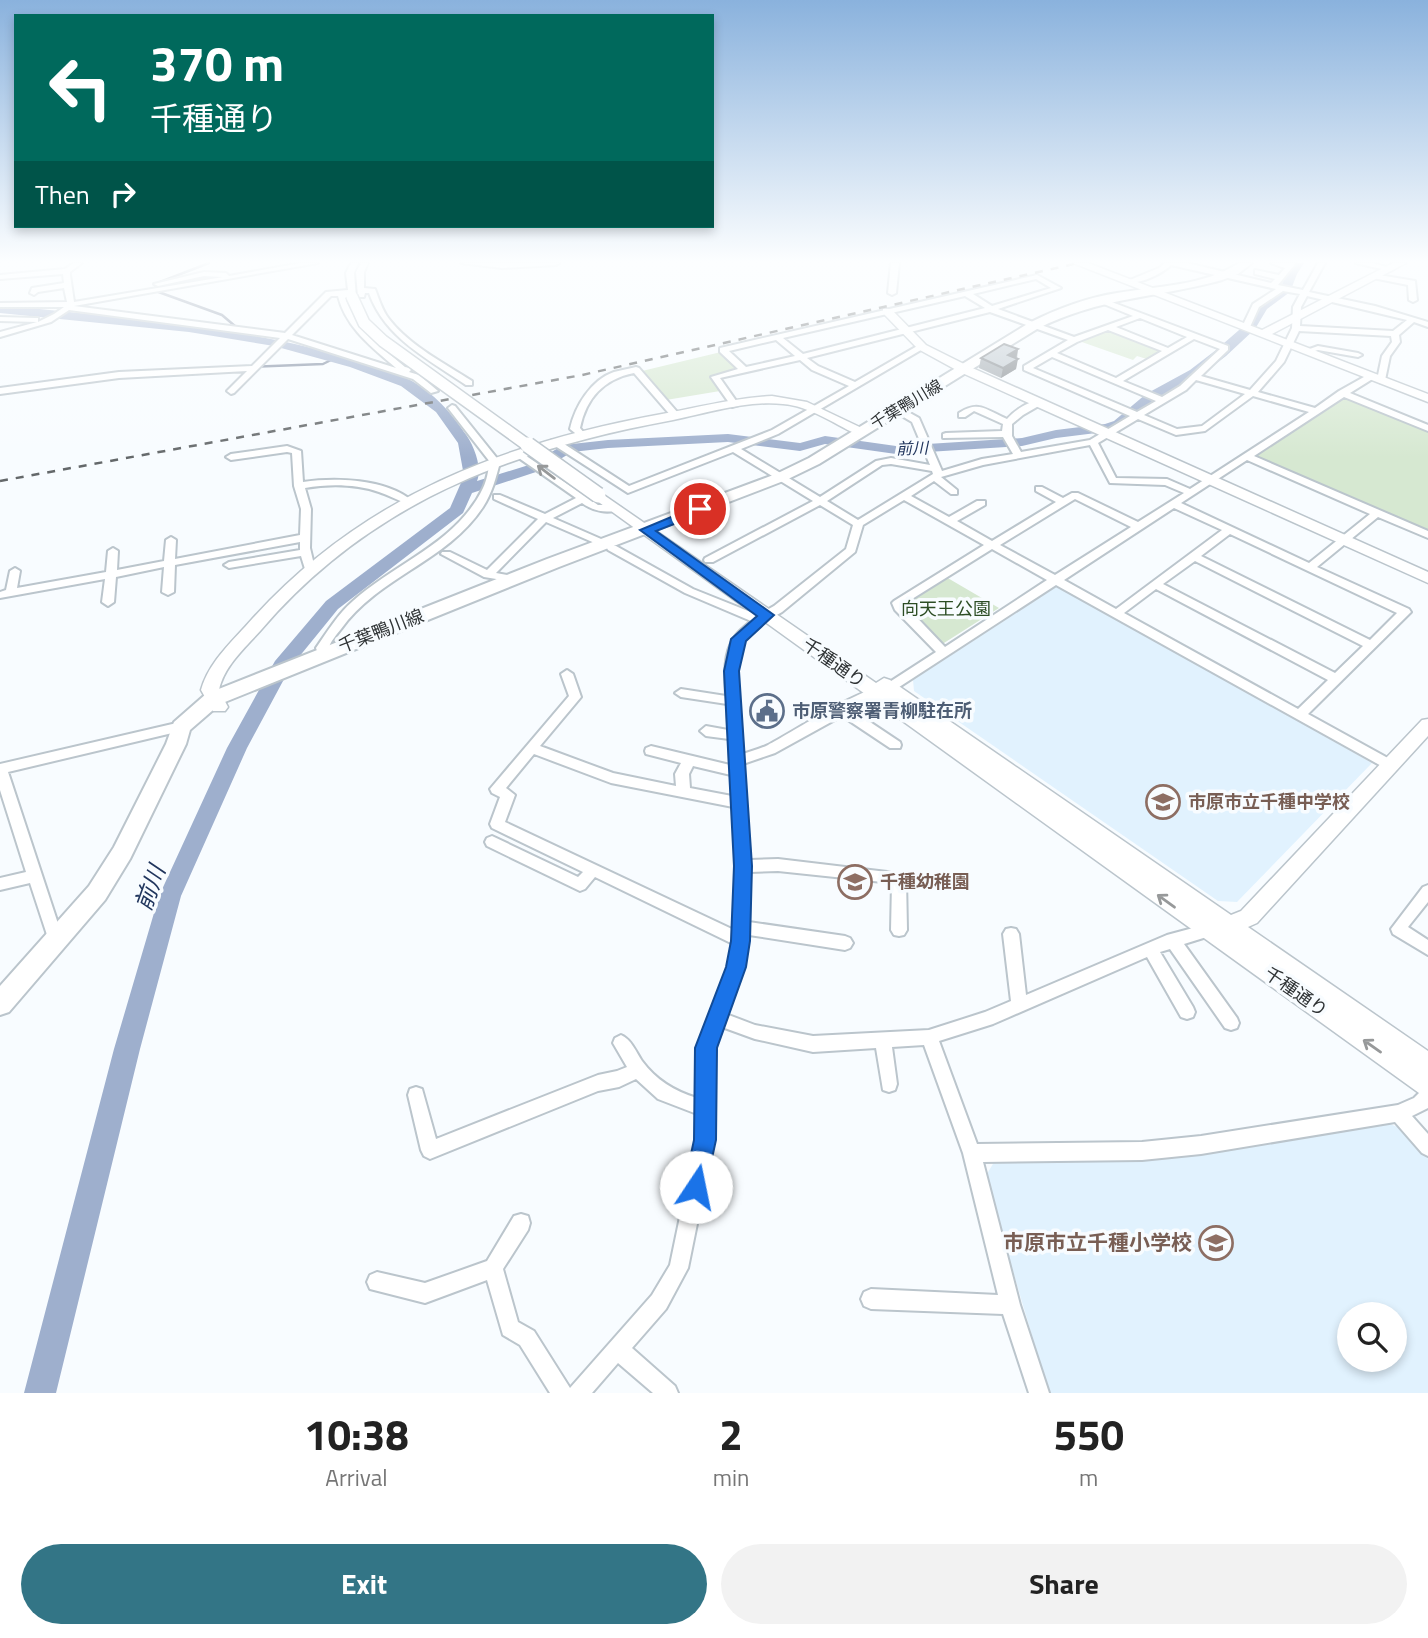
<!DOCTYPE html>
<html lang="en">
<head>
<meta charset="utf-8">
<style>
	:root { --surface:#fff; --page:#f2f2f2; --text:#222; --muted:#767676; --accent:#337586 }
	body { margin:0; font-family:"Titillium Web","Noto Sans JP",sans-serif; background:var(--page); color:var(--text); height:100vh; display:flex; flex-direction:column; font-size:26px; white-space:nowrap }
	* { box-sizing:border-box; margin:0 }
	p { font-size:23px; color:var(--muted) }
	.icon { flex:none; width:38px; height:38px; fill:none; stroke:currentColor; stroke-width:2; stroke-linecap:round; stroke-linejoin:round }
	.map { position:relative; height:1393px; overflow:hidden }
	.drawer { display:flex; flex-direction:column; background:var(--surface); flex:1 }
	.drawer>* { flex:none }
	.banner { position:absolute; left:14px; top:14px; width:700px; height:214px; border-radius:0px; box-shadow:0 4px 10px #0003; background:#00695c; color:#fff; overflow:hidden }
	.controls { position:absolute; left:1337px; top:1302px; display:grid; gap:14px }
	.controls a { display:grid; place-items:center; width:70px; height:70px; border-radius:50%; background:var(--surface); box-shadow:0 4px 10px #0003; font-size:35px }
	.pin { position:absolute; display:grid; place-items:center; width:60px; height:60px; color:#fff; margin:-30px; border:4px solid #fff; border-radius:50%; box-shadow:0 2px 7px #0007 }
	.me { position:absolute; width:77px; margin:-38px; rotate:11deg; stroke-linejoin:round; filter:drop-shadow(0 0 5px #0008) }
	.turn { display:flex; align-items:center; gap:24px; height:147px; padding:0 21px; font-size:32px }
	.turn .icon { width:91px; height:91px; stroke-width:2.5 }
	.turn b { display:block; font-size:49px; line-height:60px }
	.then { display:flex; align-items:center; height:66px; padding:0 21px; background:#0003; gap:14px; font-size:26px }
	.eta { display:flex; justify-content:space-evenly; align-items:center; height:119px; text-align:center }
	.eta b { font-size:42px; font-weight:700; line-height:49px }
	.action { display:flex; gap:14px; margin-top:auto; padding:14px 21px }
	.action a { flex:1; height:80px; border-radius:42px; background:var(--accent); color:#fff; font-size:28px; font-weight:700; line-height:80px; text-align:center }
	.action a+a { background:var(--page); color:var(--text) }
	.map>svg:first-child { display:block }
	.built { fill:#e1f2fe; fill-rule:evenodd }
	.green { fill:#d6e8d1 }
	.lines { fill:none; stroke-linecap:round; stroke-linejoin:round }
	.stream { stroke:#7d8a9f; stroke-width:2.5 }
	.river { fill:#9eafcd; fill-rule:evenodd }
	.street-casing { stroke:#bbc5cc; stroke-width:4 }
	.secondary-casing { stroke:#bbc5cc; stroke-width:3 }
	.primary-casing { stroke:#bbc5cc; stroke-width:4 }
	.street { fill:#fff; fill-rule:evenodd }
	.secondary { fill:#fff; fill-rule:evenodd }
	.primary { fill:#fff; fill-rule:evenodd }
	.rail { stroke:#64686a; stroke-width:2.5; stroke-dasharray:8 8; stroke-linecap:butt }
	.secondary-bridge-far1-casing { stroke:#bbc5cc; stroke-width:14; stroke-linecap:butt }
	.secondary-bridge-casing { stroke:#bbc5cc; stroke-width:18; stroke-linecap:butt }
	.secondary-bridge-far1 { stroke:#fff; stroke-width:11 }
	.secondary-bridge { stroke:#fff; stroke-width:15 }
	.wall { fill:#a6aeb4 }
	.shaded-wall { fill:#878d92 }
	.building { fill:#c1cad1; stroke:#878d92; stroke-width:2 }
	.oneway { stroke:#97999a }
	.route { fill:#1a73e8; stroke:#114b97; stroke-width:2 }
	.labels { text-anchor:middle; stroke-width:7; stroke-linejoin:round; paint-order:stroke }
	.far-street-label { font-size:16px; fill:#2f3335; stroke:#f8fcff }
	.far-water-label { font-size:16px; font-style:italic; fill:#20355d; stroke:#f8fcff }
	.park-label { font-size:18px; fill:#2c4d24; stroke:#f8fcff }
	.street-label { font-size:18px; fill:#2f3335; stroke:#f8fcff }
	.service-label { font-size:18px; font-weight:bold; fill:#4e5e75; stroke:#f8fcff; text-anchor:start }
	.education-label { font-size:18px; font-weight:bold; fill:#785e54; stroke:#f8fcff; text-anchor:start }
	.near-education-label { font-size:21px; font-weight:bold; fill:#785e54; stroke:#f8fcff; text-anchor:end }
	.near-water-label { font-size:23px; font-style:italic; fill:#20355d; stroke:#f8fcff }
</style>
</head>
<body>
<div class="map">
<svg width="1428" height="1393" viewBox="0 0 1428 1393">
	<rect width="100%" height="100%" fill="#f8fcff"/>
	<path class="built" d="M1056 587H1061L1372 763 1237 902 1218 901 914 691 913 680Z
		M1385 1122 1405 1130 1428 1156V1393H1049L985 1177 996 1159ZM1349 1314H1395V1360H1349Z"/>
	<path class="green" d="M1108 330 1163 350V352L1150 360 1137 356 1133 360 1079 341Z
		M721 352 738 369 711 377 720 391 666 400 642 371Z
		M1345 398 1428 430V533L1255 457Z
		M946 577 999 608 944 643 938 642 904 605Z"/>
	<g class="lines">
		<path class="stream" d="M209 263 160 282 153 290 222 315 249 338
			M218 368 323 364 335 358
			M151 371 189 369"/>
		<path class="river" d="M1293 263H1304L1297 274 1290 292 1267 309 1255 329 1226 356 1200 376 1156 400 1124 427 1112 431 1056 438 1022 446 896 454 825 444 800 451 728 442 608 448 572 452 542 470 472 493 463 513 338 609 290 668 247 748 181 896 140 1049 56 1393H24L114 1049 159 896 227 748 275 661 326 601 450 508 464 476 458 443 436 412 401 386 350 367 274 346 189 332 0 313V305C111 317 223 324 331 353 357 361 388 367 412 381 434 394 450 411 464 432 473 443 483 467 477 481L532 464 563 445 608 440 728 434 800 443 825 436 896 446 1022 438 1056 430 1105 424 1114 421 1146 394 1190 370 1216 350 1246 324 1258 304 1281 288 1285 274Z"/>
		<g class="street-casing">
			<path id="street" d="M74 263H82L70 272V275L74 302 223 277 204 276 158 286 154 284 204 272 226 273 229 276 301 263H318L74 306 285 333 326 292 348 290 346 273 351 263H358L354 273 356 297 352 299 348 296 345 298C359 331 378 344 405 367L410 368 411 370 409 372 419 375 438 391 431 393 413 379 288 339 234 393 231 394 227 391 247 371 119 378 0 394V388L119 372 252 366 280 338 69 310 51 322 0 337V332L37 322 0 321V317L35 318H38V322L54 314 64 307H0V303L67 302 64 288 38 292 34 295 30 293 32 288 64 283 63 274 0 279V275L65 269ZM331 296H338C346 328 372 347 396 368L292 335Z
				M361 263H368L364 272V288L375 289C379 299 382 310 389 319 410 346 444 363 472 381V385H466C428 359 385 338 369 293H365L364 297H358L356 272Z
				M461 263H559L556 265 502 268Z
				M891 263H899L896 293 892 295 888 293Z
				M1165 263H1187L1271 283 1275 279 1255 274V270L1279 275 1285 268 1271 263H1296L1278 285 1303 290 1318 263H1325L1309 292 1375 306 1428 322V327L1414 322 1399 335 1400 342 1390 356 1385 380 1381 383 1377 380 1382 356 1392 342 1391 336 1299 331 1284 362 1258 392 1315 408 1339 391 1371 373 1375 376 1374 378 1350 393 1428 425V431L1344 397 1254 456 1428 531V538L1378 517 1317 567 1409 609 1411 612 1308 714 1395 762 1397 765 1395 768H1385L1056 585 893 691H885L883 688 885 685 936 652 895 610 892 603 894 601 984 545 904 500 863 525 855 552 782 612 763 623 744 641 737 671 743 754C751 751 760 749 768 745 788 735 864 686 879 689L881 692 879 695 852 710 900 742 901 745 900 748H890L842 716 775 753 743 764 750 860 778 859 904 874 906 878 907 930 904 935 899 936 894 935 891 930 892 883 778 871 750 872 749 922 845 936 850 938 853 943 850 948 845 950 749 935 744 967 726 1014 755 1025 813 1036 929 1030 985 1012 1011 1001 1003 934 1006 929 1011 928 1016 929 1019 934 1026 995 1167 935 1208 924 1213 925 1216 930 1213 935 1184 944 1237 1018 1239 1023 1237 1028 1231 1030 1225 1028 1170 949 1160 952 1193 1007 1195 1012 1193 1017 1187 1019 1181 1017 1147 957 993 1024 939 1041 977 1144 1142 1142 1201 1136 1398 1105 1414 1098 1422 1090 1428 1088V1108L1412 1116 1428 1134V1156L1422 1153 1395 1122 1201 1154 1142 1160 983 1162 1020 1305 1049 1393H1029L1003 1314 871 1309 864 1306 861 1299 864 1292 871 1289 998 1295 963 1153 924 1045 892 1047 897 1084 895 1090 889 1092 883 1090 876 1048 813 1052 755 1039 722 1027 714 1048V1140L688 1268 666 1309 632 1348 675 1386 678 1393H653L618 1363 592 1393H550L520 1345 503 1335 487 1280 425 1303 370 1289 367 1282 370 1275 377 1272 425 1283 487 1261 514 1216 521 1214 528 1216 530 1223 528 1230 503 1269 518 1322 534 1331 570 1388 652 1295 670 1265 696 1140 697 1114 658 1099 636 1079 619 1087 598 1091 430 1159 424 1156 421 1150 408 1095 410 1089 416 1087 422 1089 436 1139 598 1075 617 1071 627 1067 613 1043 615 1038 621 1035C631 1039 636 1052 642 1061 656 1080 674 1091 697 1098L698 1048 728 967 733 944 595 877 585 889 580 891 487 846 485 842 487 838 492 836 578 877 583 872 492 828 490 824 500 797 492 793 490 789 569 696 561 674 567 670 573 674 581 697 540 746 613 773 676 786 675 774 681 763 646 754 645 751 646 748 651 746 730 765 729 739 706 736 700 731 706 726 728 730 727 704 681 697 675 693 681 689 726 696C725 677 723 654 734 638 738 631 746 626 751 621L685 593 608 550 607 548 608 546H616L693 589 758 615 774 606 846 549 853 525 820 505 713 562H705L704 560 705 558 813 501 733 452 628 493 552 444V440H558L629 486 772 430 849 386 812 370 800 360 720 378 739 405 732 407 711 377 738 369 720 352V348L1037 275 1061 288 998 309 1074 337 1133 316 1094 300 1101 298 1228 346V350L1201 376 1250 390 1276 361 1292 328 1293 307 1300 294 1283 291 1259 307 1250 327 1246 329 1242 327 1253 304 1276 289 1171 265C1162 274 1137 286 1125 282L1159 268ZM1036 279 1051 288 992 306 973 294ZM965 296 985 308 803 354 783 338ZM1307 296 1407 320 1393 331 1300 326 1301 307ZM990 312 1068 340 1024 366V370L1130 416 1090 440 1021 452 1012 436V424L1023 415 1042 404V400C1030 400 1015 410 1007 419 986 410 979 400 959 413V417H965L974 411 1003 424 1002 431 946 433 943 434V438L1003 437 1013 454 982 459 942 471 919 418 901 408H895V412L912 422 930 465 891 458 876 461 820 497 741 449 778 434 926 347 919 345 855 382 818 366 807 358ZM1140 318 1187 337 1168 348 1116 327ZM1108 330 1162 351 1116 378 1057 353 1077 342ZM1194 339 1220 349 1180 386 1162 397 1123 381ZM776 340 795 356 746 367 729 351ZM1052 357 1156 401 1137 412 1033 368ZM1196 380 1245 394 1202 426 1177 429 1144 415 1186 390ZM1253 396 1309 412 1190 489 1167 479 1116 478 1098 443 1138 419 1176 435 1205 431ZM1090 445 1110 483 1165 485 1184 493 1138 522 1078 493H1072L1063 498 1042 487H1036V491L1056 502 992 541 957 521 985 505V501H977L949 517 911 496 934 481 951 494H957V490L941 477 983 465ZM1247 460 1370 514 1309 563 1181 503ZM891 464 932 471 933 474 858 520 827 501 882 465ZM1075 499 1131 527 1055 575 1000 545ZM1174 508 1222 530 1116 609 1064 580ZM1230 534 1397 613 1370 640 1201 556ZM992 549 1047 580 945 647 904 604ZM1195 561 1363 646 1335 673 1163 584ZM1156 589 1328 680 1298 709 1124 613ZM534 754 611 783 733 807 736 866 734 930 505 822 515 795 506 788ZM693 766 731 775 732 796 690 788 689 774Z
				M1356 263H1372L1394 269 1390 271Z
				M1373 274 1415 281 1417 300 1413 302 1409 300 1408 285 1373 278Z
				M1318 346 1358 353 1362 355 1358 357 1318 350 1308 353 1304 351Z
				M636 367 639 368 678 413V417H672L634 373C604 379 586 398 580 428L585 434 580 437 570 429C575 406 591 380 614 372 621 370 629 369 636 367Z
				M452 405 455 406 500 462C496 478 492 493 483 507 448 561 378 577 341 629 337 634 331 641 329 647 328 650 328 654 327 657H319L316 648C327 632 338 614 353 601 395 563 457 543 483 488 487 480 488 471 490 462L448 408Z
				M287 446 301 451 303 482C336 477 385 479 411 500L406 503C397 500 388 495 379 492 355 484 329 484 305 488L311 509 310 548 315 569 310 572 305 569 301 556 229 568 224 565 229 562 300 550V542L175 565 174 592 168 595 162 592 164 567 116 577 114 602 108 606 102 602 105 579 0 598V592L6 590 10 571 15 568 20 571 17 588 106 572 108 551 113 548 118 551 117 570 164 561 166 540 171 537 176 540 175 559 300 535 301 509 294 486 292 453 287 452 231 460 226 457 231 454Z
				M519 451 598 505H616L621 508C609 515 593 511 582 503L553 518 608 542 609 544 604 547 546 522 496 573 518 577 519 579 518 581 514 582 484 577 441 554 442 552H450L487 570 538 519 494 499V495H500L545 514 576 498 516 456 514 454Z
				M181 722 187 727 185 730 8 772 64 942 61 947 56 949 51 947 30 883 0 890V878L26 872 0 790V764Z
				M1428 885V902L1408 927 1428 940V955L1393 934 1391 929 1423 887Z"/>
		</g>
		<g class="secondary-casing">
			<path id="secondary" d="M1073 263H1088L1262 330 1393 263H1406L1272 334 1428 394V402Z
				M883 309H891L926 345 968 366 1428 572V583L960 372 918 349 883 313Z
				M772 396 807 402 868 431 866 434H856C833 423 809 406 783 404 747 400 708 413 673 420 510 450 371 502 261 630 245 648 224 666 219 690L228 707 225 711H213L201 690C209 661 234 640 253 618 364 496 503 443 662 414 699 407 735 398 772 396Z
				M598 491 876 683 884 678 890 680 1231 915 1241 911 1422 720 1428 719V736L1257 923 1248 927 1428 1051V1096L1419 1093 593 498 591 495Z"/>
		</g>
		<g class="primary-casing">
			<path id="primary" d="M1239 263H1252L1238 274 1222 280C1157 298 1099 297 1037 329L819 464 786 480 559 567 220 704 190 730 186 744 130 859 105 900 9 1012 0 1015V986L89 886 114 847 166 744 174 722 206 694 547 559 776 474 809 458 1029 323C1057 309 1085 298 1117 293 1157 286 1204 286 1239 263Z"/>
		</g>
		<use href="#street" class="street"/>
		<use href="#secondary" class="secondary"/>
		<use href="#primary" class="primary"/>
		<path class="rail" d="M0 481 582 375 1078 263"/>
		<g class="secondary-bridge-far1-casing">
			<path id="secondary-bridge-far1" d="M352 297 364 323 383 341 530 447"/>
		</g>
		<g class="secondary-bridge-casing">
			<path id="secondary-bridge" d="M528 445 598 495"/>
		</g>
		<use href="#secondary-bridge-far1" class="secondary-bridge-far1"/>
		<use href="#secondary-bridge" class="secondary-bridge"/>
	</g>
	<path class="wall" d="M1018 349 1016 369 1001 378 979 368 981 358Z"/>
	<path class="shaded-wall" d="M1018 349 1016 359 1008 355Z
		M1018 359 1016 369 1001 378 1003 368Z"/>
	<path class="building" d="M1004 344 1018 349 1008 355 1018 359 1003 368 981 358Z"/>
	<defs><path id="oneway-shaft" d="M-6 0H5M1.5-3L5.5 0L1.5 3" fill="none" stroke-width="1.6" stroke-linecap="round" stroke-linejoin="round" transform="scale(1.75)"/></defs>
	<g class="oneway">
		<use href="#oneway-shaft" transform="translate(546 472) rotate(-143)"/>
		<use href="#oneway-shaft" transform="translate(1166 901) rotate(-144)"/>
		<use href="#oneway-shaft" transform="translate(1372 1046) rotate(-145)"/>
	</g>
	<linearGradient id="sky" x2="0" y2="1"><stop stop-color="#8ab2dd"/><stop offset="0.57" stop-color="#fcfeff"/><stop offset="1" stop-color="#fcfeff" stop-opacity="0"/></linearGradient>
	<rect width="1428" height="458" fill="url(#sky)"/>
	<path class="route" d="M700 505 707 509 705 512 656 531 774 615 746 641 739 671 752 866 750 941 746 967 717 1048 716 1140 704 1195 696 1199 687 1195 684 1187 694 1140 695 1048 726 967 731 941 734 866 724 671 731 639 757 616 640 530Z"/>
	<defs>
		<g id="civic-ring" transform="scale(1.75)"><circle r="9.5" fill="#f8fcff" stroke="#5c6f8a" stroke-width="1.5"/><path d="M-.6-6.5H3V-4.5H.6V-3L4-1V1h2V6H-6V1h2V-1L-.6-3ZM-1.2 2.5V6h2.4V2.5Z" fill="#5c6f8a"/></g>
		<g id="school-ring" transform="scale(1.75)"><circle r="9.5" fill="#f8fcff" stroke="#8d6e63" stroke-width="1.5"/><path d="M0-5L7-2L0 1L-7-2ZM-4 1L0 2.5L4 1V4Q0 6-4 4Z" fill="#8d6e63"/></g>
	</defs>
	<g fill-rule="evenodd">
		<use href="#civic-ring" x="767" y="711"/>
		<use href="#school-ring" x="1163" y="802"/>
		<use href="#school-ring" x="855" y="882"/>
		<use href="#school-ring" x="1216" y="1243"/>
	</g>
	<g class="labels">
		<g class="far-street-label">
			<text transform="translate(906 404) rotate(-31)" y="6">千葉鴨川線</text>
		</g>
		<g class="far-water-label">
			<text transform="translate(912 448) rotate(-2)" y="6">前川</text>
		</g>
		<g class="park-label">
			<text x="946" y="615">向天王公園</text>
		</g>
		<g class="street-label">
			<text transform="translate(381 631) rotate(-21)" y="6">千葉鴨川線</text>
			<text transform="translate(834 663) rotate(35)" y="6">千種通り</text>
			<text transform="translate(1296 992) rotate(35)" y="6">千種通り</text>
		</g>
		<g class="service-label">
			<text x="792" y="717">市原警察署青柳駐在所</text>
		</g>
		<g class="education-label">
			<text x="1188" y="808">市原市立千種中学校</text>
			<text x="880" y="888">千種幼稚園</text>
		</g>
		<g class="near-education-label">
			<text x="1192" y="1250">市原市立千種小学校</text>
		</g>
		<g class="near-water-label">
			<text transform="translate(150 888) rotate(-70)" y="8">前川</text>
		</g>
	</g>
</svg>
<div class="controls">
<a><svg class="icon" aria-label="search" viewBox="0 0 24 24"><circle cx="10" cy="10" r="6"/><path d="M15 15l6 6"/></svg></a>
</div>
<div class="pin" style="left:700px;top:509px;background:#d93025"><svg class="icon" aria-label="arrive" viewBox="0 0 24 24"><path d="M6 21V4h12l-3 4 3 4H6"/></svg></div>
<svg class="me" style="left:696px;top:1187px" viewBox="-20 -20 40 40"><circle r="19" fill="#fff"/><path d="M0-13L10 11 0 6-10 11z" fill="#1a73e8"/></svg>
<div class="banner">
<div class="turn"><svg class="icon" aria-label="left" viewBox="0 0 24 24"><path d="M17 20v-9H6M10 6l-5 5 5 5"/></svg><div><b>370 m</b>千種通り</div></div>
<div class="then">Then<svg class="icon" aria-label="right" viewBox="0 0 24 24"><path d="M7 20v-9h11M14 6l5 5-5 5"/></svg></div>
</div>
</div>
<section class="drawer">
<div class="eta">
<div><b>10:38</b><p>Arrival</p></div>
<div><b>2</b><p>min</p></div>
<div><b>550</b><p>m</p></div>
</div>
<div class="action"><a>Exit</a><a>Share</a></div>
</section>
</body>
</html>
